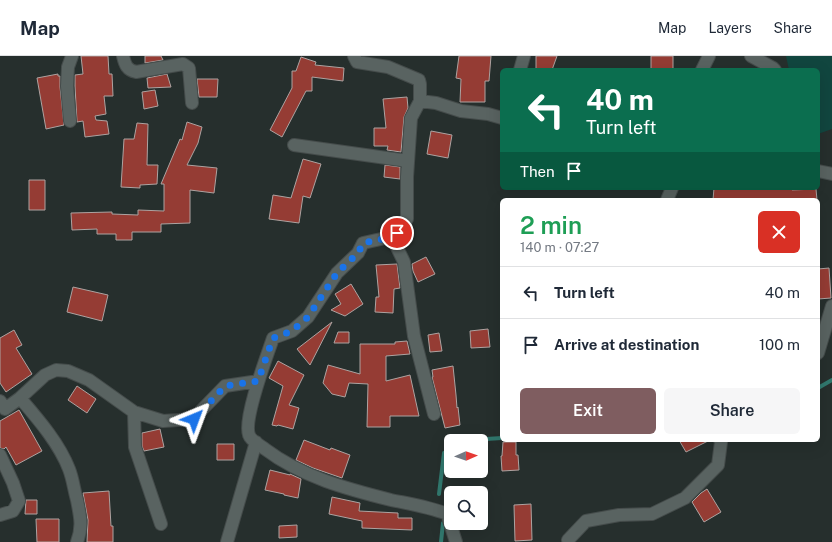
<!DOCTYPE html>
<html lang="en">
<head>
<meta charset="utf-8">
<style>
	:root { --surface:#fff; --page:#f6f6f7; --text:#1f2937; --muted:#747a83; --line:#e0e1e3; --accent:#7f5d60 }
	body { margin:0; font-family:"Public Sans",sans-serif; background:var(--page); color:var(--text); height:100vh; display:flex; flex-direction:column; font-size:15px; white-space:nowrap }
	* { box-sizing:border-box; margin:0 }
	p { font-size:13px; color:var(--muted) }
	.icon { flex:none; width:22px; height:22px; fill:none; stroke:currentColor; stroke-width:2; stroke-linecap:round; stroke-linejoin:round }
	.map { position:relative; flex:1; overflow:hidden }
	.side { position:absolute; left:500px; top:142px; width:320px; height:244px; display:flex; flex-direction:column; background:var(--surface); border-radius:6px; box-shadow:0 4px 16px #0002 }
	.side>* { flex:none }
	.hud { position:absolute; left:500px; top:12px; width:320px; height:122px; border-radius:6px; box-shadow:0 4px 16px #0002; background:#0b6e4f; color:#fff; overflow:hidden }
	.needle { width:26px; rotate:88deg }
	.tools { position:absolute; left:444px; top:378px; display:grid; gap:8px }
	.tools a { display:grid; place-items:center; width:44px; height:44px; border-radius:6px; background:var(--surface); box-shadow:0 4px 16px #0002; font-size:20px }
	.pin { position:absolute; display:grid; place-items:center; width:34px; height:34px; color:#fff; margin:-17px; border:2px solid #fff; border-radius:50%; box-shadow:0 1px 4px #0007 }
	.me { position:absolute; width:44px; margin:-22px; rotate:44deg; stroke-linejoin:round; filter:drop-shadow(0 0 3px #0008) }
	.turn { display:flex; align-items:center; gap:14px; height:84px; padding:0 20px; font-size:18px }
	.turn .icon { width:52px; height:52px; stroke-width:2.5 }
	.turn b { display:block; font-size:28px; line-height:34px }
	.then { display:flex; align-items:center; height:38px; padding:0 20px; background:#0003; gap:8px; font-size:15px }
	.round { display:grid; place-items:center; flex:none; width:42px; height:42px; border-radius:6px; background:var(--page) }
	.head { display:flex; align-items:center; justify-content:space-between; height:68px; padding:0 20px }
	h1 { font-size:24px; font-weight:600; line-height:30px; color:#1e9e55 }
	.action { display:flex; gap:8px; margin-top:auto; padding:8px 20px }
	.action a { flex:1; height:46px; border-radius:6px; background:var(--accent); color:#fff; font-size:16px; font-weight:600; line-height:46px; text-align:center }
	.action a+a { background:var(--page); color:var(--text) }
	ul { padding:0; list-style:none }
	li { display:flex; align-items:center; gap:12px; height:52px; padding:0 20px; border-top:1px solid var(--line) }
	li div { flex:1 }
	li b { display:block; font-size:15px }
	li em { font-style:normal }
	header { display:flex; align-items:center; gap:24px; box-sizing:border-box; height:56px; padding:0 20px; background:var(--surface); border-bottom:1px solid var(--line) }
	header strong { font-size:19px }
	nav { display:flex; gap:22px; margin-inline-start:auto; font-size:14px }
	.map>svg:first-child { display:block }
	.green { fill:#11463f }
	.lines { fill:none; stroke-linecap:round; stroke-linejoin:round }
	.stream { stroke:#31786e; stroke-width:4 }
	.building { fill:#953c34; stroke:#ada3a1 }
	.minor-casing { stroke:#454c4b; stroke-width:14 }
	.minor { stroke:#596361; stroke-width:12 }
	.route { stroke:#1a73e8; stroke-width:7; stroke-dasharray:0 12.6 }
</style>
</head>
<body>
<header>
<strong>Map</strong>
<nav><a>Map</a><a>Layers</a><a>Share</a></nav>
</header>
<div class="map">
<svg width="832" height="486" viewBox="0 0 832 486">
	<rect width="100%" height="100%" fill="#262f2d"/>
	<path class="green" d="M786 0H832V73L818 78V14H789Z"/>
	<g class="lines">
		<path class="stream" d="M818 332 832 324
			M480 385 486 383 502 382
			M439 438 444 397 451 395
			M441 486 443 467"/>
	</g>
	<path class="building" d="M81 0H108L109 18H112L113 40H104L106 58 95 60 96 64 107 65 109 78 85 81 83 65 77 66 75 30V19L83 18Z
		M145 0H161L163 4 145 7Z
		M459 0H491L489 25H485V46H460L461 23 456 22Z
		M536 0H557L552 14H536Z
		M651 0H673V14H651Z
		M301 1 316 6 315 9 344 12 343 25 312 21V35H306L282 81 270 74 292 32V15H296Z
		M58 18V20H60V31L64 69 46 73 37 22Z
		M167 18 171 31 148 32 147 22Z
		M197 23H218L217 41H199Z
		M155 34 158 50 144 53 142 36Z
		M407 41 408 52 404 61 401 96 387 94 388 90H374V72H386L383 43Z
		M187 66 202 71 198 87 187 109 217 112 214 137 190 134V167L161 168V176H132V184H116V178H97V173L72 174 71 157 112 156V158L138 159V154L164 155V128H161L180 83 182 84Z
		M137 67 148 68 147 109H158L157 128 140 129V132L121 131 124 83H134Z
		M431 75 452 79 448 102 427 98Z
		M303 103 321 108 310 142 303 140 299 167 269 163 273 139 291 142Z
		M385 109 400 111V123L384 121Z
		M29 124H45V154H29Z
		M714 132H791L792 134 816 133 817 144H713Z
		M426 201 435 218 418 226 413 215 412 208Z
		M397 208 400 232 394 233 393 257 375 256 376 241H379L376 209Z
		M829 212 831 242 818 243V213Z
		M351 228 363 248 345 260 331 254 341 248 335 238Z
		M73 231 108 239 102 265 67 256Z
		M332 266 310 309 297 293Z
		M488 273 490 291 471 292 470 275Z
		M14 274 22 289 16 292 32 318 6 336 0 327V282Z
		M338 276H349V287H334Z
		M439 277 442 295 430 296 428 279Z
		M407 285 410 298 386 300V325L410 319 419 360H390V371H367L368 328 349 327 345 341 332 338 323 327 328 309 360 318V288H395V286Z
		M278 305 304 319 289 349 299 352 293 373 278 369 277 370 272 369 283 330 269 322Z
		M453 310 456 339 457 352 458 351 460 369 445 372 432 321H433L432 314Z
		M77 330 96 343 87 357 68 344Z
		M19 354 42 395 16 409 6 391 4 393 0 392V365Z
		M160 373 164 391 144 395 142 390V377Z
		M304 384 330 394 331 392 350 399 342 422 313 412 296 404Z
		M679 384H710L686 396Z
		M503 386H516V399H518L519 414 502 415 501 400H502Z
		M217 388H234V404H217Z
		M270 414 290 419V418L301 423 298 442 284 439V438L265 434Z
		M707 433 721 456 704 466 692 446 701 437Z
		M109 435 111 470H113V486H87L88 464 83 437Z
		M332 441 360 447 359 455 398 457V462H412V474L362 472V465L329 458Z
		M26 444H37V458H25Z
		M531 448 532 484 515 485 514 449Z
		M36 463H59V486H37Z
		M297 469V481L279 482V470Z"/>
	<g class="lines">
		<g class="minor-casing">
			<path id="minor" d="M123 0C125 9 127 14 136 16L183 8 189 12 192 47
				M354 0 357 6 388 11 419 24 420 28V45
				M751 0 773 12 775 14
				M520 14 524 0
				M702 14 709 0
				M70 65 67 30 68 11 72 0
				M294 89 408 105
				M818 115 832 118
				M667 144 672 132
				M391 179 404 206 414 280 434 358
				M818 297 832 250
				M20 342C38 363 59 387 69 413 73 423 74 434 77 444 80 460 83 470 77 486
				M0 345 5 353 20 342 45 319 56 314 68 315 89 324 134 356 163 365 193 363 225 330 258 325
				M134 356 135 391 161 468
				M0 399 13 427 19 445 13 455 0 459
				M227 486 256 386
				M456 486 447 458C429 451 410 448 391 444 347 433 302 421 265 393 260 389 251 385 249 379 243 363 267 300 273 282L292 275 308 261 337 217 358 197 363 187 381 183 397 177 407 163V121L411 62 420 45 436 47 461 55 488 58 502 62
				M569 486 568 484 586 465 619 459 652 458 685 442 718 409 721 386 720 384"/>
		</g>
		<use href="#minor" class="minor"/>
	</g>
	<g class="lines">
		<path class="route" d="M194 363 225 330 258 325 273 282 292 275 308 261 337 217 358 197 363 187 382 183 397 177"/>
	</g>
</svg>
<div class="tools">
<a><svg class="needle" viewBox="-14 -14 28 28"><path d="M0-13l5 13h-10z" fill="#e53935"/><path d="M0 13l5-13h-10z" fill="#747a83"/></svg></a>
<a><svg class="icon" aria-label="search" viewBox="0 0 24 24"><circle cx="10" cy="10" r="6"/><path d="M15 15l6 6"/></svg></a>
</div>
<div class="pin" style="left:397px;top:177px;background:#d93025"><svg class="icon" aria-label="arrive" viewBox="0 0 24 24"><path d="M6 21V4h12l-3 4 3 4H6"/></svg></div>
<svg class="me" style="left:194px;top:363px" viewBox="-20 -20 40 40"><path d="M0-17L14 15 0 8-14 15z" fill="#1a73e8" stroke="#fff" stroke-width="4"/></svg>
<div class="hud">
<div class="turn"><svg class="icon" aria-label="left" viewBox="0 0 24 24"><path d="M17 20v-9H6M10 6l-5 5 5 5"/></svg><div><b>40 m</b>Turn left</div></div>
<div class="then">Then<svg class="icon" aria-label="arrive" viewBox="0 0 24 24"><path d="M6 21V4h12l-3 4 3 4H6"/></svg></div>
</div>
<section class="side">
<div class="head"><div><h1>2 min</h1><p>140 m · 07:27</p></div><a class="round" style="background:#d93025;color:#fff"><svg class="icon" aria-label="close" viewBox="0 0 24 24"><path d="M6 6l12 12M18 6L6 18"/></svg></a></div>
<ul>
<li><svg class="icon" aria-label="left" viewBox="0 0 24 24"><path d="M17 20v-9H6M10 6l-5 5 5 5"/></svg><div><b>Turn left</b></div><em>40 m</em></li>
<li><svg class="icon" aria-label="arrive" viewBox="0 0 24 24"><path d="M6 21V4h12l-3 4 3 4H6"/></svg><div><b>Arrive at destination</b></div><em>100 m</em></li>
</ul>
<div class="action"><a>Exit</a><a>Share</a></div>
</section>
</div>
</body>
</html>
